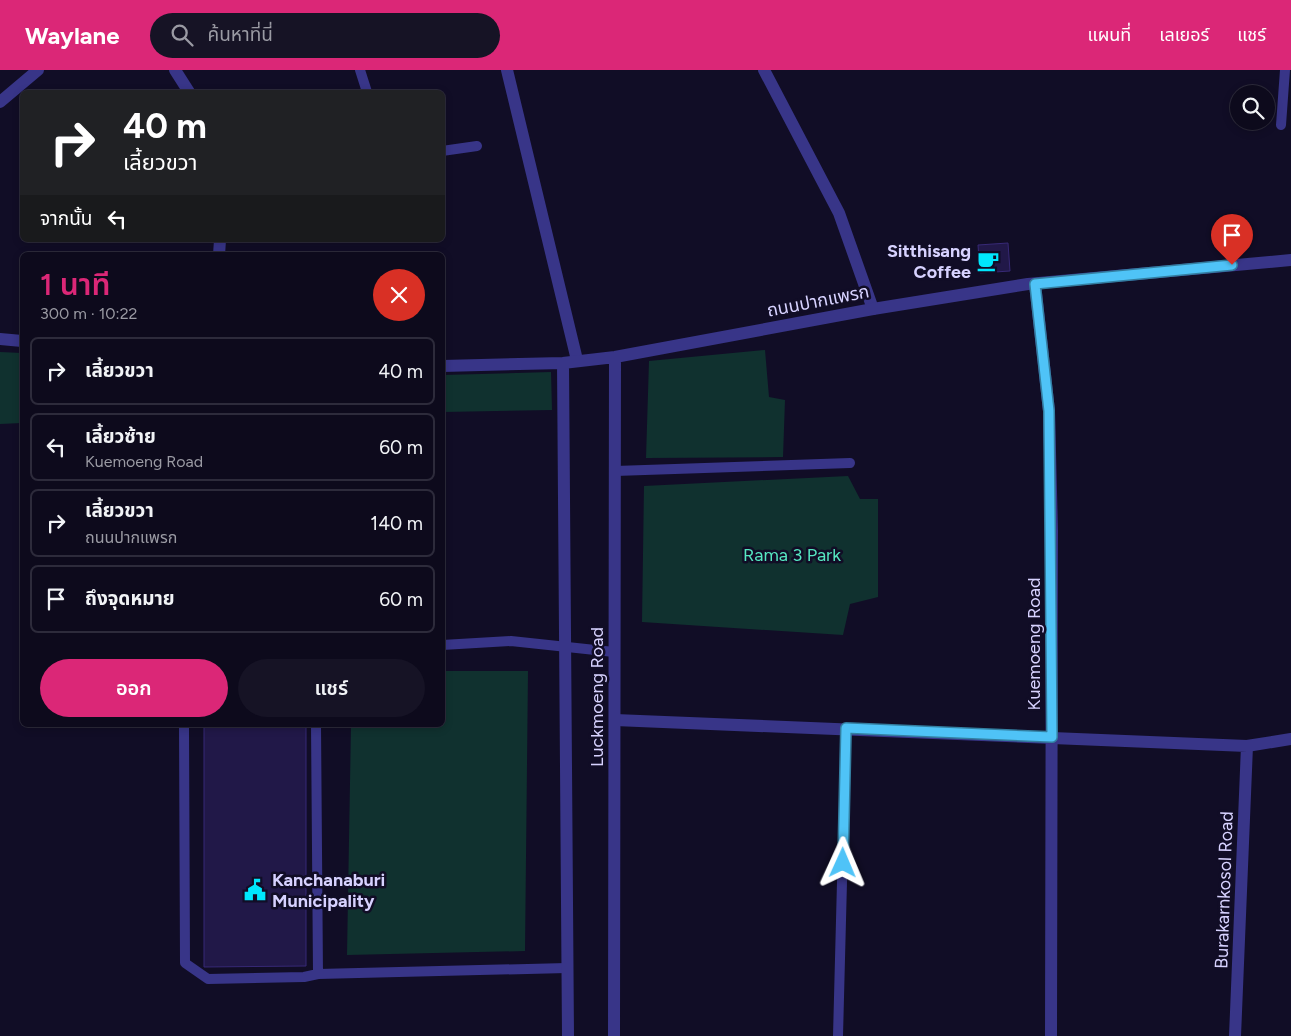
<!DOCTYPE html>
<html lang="th">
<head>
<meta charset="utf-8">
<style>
	:root { --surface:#0d0a1c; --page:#161325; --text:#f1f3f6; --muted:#9a9aa3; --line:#2d2b3b; --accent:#db2777 }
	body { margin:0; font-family:Figtree,"Noto Sans Thai",sans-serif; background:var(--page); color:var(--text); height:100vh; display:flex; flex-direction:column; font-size:19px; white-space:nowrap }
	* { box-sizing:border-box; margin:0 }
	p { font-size:16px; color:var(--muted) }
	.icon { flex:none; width:28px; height:28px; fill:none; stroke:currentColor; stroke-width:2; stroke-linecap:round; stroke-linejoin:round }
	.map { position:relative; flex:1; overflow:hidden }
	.panel { position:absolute; left:20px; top:182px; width:425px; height:475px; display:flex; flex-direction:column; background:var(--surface); border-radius:8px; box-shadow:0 2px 8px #0003,0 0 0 1px var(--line) }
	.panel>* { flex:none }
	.guide { position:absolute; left:20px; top:20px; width:425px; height:152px; border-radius:8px; box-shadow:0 2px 8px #0003,0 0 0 1px var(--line); background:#202124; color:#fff; overflow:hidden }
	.fabs { position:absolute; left:1230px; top:15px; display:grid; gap:10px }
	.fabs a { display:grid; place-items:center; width:45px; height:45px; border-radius:50%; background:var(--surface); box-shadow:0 2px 8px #0003,0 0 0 1px var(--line); font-size:25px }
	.pin { position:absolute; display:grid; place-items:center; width:42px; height:42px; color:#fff; margin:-51px -21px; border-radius:50% 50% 50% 0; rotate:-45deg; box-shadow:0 0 5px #0007 }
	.pin .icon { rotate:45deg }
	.me { position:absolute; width:55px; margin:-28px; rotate:1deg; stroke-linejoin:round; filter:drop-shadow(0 0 4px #0008) }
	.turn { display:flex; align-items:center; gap:18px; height:105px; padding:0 20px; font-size:22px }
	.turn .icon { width:65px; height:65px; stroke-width:2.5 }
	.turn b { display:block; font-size:35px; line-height:42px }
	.then { display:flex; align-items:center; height:48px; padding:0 20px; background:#0003; gap:10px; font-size:19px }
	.round { display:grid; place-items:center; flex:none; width:52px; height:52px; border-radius:26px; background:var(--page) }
	.headline { display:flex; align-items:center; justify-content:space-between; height:85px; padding:0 20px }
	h1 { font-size:30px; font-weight:600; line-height:38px; color:var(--accent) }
	.cta { display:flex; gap:10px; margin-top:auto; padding:10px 20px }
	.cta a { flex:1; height:58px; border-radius:30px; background:var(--accent); color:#fff; font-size:20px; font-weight:600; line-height:58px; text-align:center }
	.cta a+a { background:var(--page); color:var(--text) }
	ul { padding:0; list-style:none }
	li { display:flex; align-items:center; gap:15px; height:68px; margin:0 10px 8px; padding:0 10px; border:2px solid var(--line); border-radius:8px }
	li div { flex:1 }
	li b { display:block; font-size:19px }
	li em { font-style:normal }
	header { display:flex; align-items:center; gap:30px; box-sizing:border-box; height:70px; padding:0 25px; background:var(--accent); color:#fff }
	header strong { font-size:24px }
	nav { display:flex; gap:28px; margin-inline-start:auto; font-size:18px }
	.search { width:350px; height:45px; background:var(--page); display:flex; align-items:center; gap:12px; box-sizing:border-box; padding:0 18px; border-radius:28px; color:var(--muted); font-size:19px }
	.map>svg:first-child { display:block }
	.green { fill:#10312f }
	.building { fill:#211848; stroke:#372976 }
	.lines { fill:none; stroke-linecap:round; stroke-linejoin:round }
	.service { stroke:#383588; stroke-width:10 }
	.minor { stroke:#383588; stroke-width:12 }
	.tertiary { stroke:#383588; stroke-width:12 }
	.route-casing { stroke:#337fa1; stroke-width:12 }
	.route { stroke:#4fc3f7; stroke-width:9 }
	.labels { text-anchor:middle; stroke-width:5; stroke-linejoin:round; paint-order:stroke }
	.poi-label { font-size:18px; font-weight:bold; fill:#d7d2ff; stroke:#110d26; text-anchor:end }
	.street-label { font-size:18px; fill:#d7d2ff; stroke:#110d26 }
	.park-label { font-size:18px; fill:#56e7c1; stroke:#110d26 }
</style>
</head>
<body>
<header>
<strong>Waylane</strong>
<div class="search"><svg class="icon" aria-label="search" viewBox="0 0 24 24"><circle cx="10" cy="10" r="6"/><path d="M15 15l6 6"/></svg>ค้นหาที่นี่</div>
<nav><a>แผนที่</a><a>เลเยอร์</a><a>แชร์</a></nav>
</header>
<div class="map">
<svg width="1291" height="966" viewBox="0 0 1291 966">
	<rect width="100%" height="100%" fill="#110d26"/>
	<path class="green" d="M765 280 769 327 785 330 783 387 646 388 649 291Z
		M0 282 22 283V353L0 354Z
		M551 302 552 340 443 342V305Z
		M848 406 860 429H878V527L850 534 843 565 642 552 644 416Z
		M443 601H528L525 881 347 885 351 655H442Z"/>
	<path class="building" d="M1008 173 1010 201 980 203 978 175Z
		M204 655H306V896L204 897Z"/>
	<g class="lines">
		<path class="service" d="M360 0 367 22
			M1281 55 1285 0
			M442 81 477 76
			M615 401 850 393
			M442 575 511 571 614 582
			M184 655 185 893 208 909 304 907 318 904 316 655
			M318 904 567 898
			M838 966 846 658"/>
		<path class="minor" d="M175 0 189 22
			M507 0 577 290
			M764 0 839 143 873 239
			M0 32 38 0
			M219 185 220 170
			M1035 214 1049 341 1052 461 1051 966
			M615 650 1247 676 1291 669
			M1235 966 1247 676"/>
		<path class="tertiary" d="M0 269 22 271
			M563 293 568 966
			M442 296 563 293 615 287 873 239 1028 214 1291 190
			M614 966 615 287"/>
	</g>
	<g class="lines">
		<g class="route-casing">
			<path id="route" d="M843 793 846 658 1052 667 1049 341 1035 214 1232 195"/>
		</g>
		<use href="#route" class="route"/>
	</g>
	<defs>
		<g id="cafe-bare" transform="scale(1.725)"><path d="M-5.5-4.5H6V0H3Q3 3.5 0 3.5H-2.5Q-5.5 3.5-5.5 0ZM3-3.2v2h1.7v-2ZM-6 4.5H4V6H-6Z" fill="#00e7fd" stroke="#110d26" stroke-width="2.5" paint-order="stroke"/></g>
		<g id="civic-bare" transform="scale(1.725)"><path d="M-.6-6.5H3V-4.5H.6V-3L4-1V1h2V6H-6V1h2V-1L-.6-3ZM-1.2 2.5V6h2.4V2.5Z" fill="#00e7fd" stroke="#110d26" stroke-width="2.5" paint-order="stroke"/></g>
	</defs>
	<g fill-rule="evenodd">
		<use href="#cafe-bare" x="988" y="191"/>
		<use href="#civic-bare" x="255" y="820"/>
	</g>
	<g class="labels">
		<g class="poi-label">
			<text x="971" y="187">Sitthisang<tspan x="971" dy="21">Coffee</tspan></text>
			<text x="272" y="816" text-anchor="start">Kanchanaburi<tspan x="272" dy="21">Municipality</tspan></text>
		</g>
		<g class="street-label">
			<text transform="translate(818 231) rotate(-11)" y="6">ถนนปากแพรก</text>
			<text transform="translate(1034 574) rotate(-90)" y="6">Kuemoeng Road</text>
			<text transform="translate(597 627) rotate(-90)" y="6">Luckmoeng Road</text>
			<text transform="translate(1224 820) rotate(-88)" y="6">Burakarnkosol Road</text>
		</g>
		<g class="park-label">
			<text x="792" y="491">Rama 3 Park</text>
		</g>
	</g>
</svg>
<div class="fabs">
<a><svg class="icon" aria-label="search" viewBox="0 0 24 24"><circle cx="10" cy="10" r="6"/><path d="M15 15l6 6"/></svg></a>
</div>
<div class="pin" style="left:1232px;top:195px;background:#d93025"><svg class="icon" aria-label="arrive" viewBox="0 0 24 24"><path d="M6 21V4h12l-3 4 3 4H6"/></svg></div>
<svg class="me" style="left:843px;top:793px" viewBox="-20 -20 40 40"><path d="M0-17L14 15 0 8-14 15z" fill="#4fc3f7" stroke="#fff" stroke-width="4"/></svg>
<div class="guide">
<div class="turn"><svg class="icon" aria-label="right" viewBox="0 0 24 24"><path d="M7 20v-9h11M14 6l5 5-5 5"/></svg><div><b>40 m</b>เลี้ยวขวา</div></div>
<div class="then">จากนั้น<svg class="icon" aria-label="left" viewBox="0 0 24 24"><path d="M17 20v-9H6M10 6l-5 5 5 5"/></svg></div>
</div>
<section class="panel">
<div class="headline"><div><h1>1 นาที</h1><p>300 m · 10:22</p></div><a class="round" style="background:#d93025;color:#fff"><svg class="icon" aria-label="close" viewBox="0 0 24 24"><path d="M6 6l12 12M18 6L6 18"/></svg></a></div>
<ul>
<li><svg class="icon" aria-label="right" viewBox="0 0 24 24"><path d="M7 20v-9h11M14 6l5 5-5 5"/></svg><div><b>เลี้ยวขวา</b></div><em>40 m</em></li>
<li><svg class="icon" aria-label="left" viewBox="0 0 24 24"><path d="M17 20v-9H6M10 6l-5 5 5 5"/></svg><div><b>เลี้ยวซ้าย</b><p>Kuemoeng Road</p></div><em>60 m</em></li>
<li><svg class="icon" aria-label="right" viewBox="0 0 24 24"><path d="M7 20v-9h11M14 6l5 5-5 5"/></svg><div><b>เลี้ยวขวา</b><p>ถนนปากแพรก</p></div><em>140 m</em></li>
<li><svg class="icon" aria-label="arrive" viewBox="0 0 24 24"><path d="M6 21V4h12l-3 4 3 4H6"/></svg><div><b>ถึงจุดหมาย</b></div><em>60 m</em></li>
</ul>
<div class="cta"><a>ออก</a><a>แชร์</a></div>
</section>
</div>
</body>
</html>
